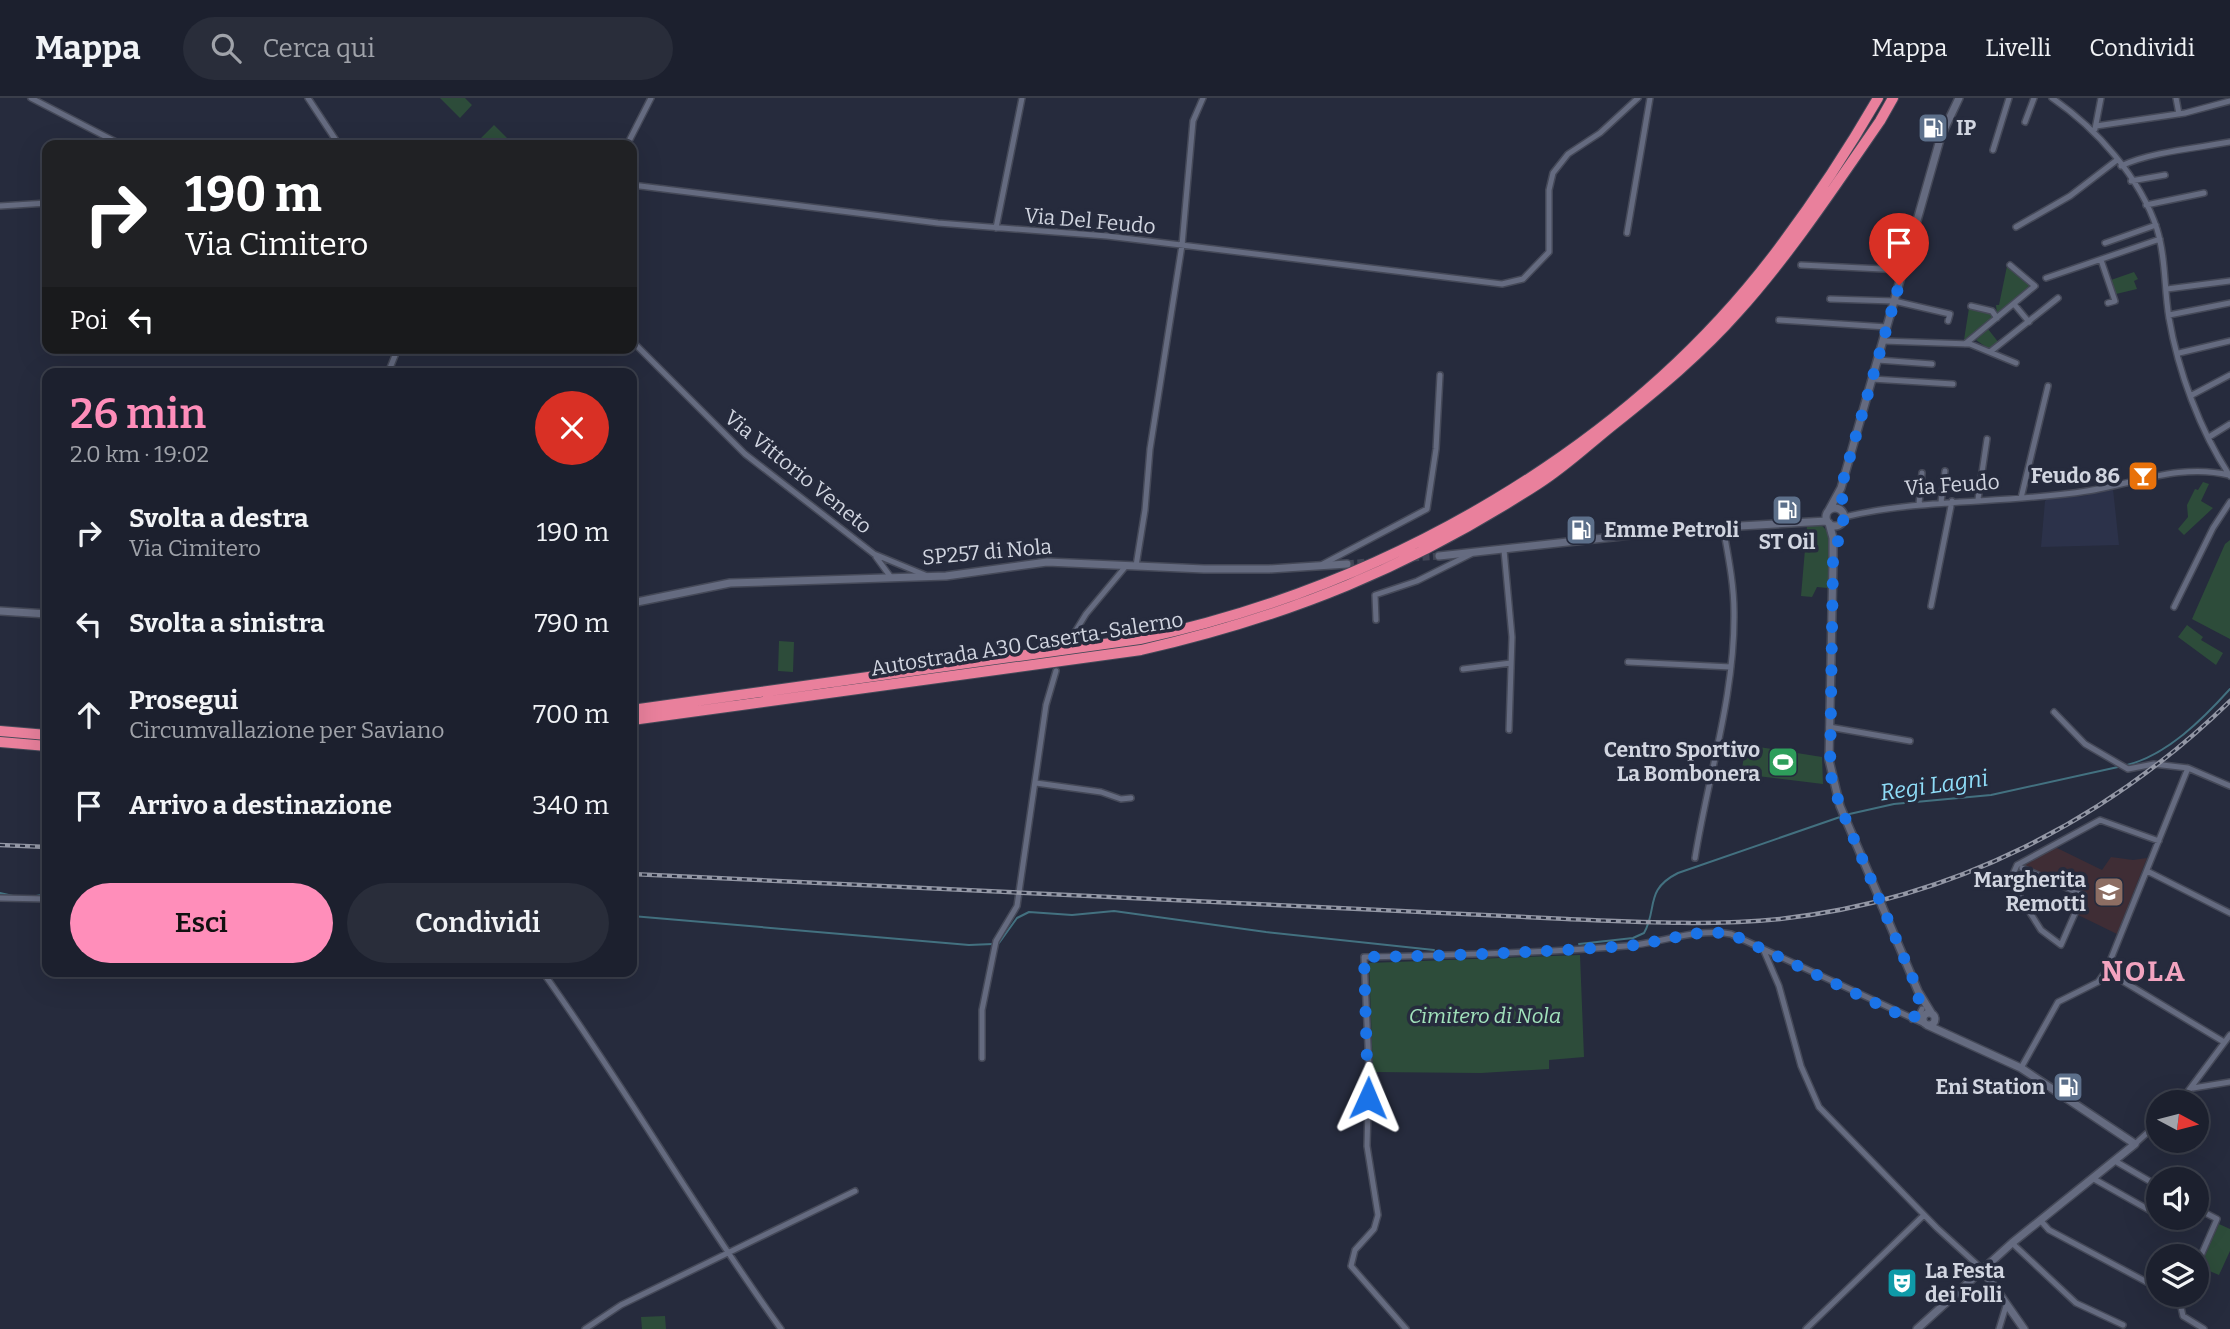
<!DOCTYPE html>
<html lang="it">
<head>
<meta charset="utf-8">
<style>
	:root { --surface:#1c202e; --page:#292d3a; --text:#f1f3f6; --muted:#a0a3aa; --line:#3a3e4a; --accent:#ff8eba }
	body { margin:0; font-family:Bitter,serif; background:var(--page); color:var(--text); height:100vh; display:flex; flex-direction:column; font-size:26px; white-space:nowrap }
	* { box-sizing:border-box; margin:0 }
	p { font-size:23px; color:var(--muted) }
	.icon { flex:none; width:38px; height:38px; fill:none; stroke:currentColor; stroke-width:2; stroke-linecap:round; stroke-linejoin:round }
	.map { position:relative; flex:1; overflow:hidden }
	.details { position:absolute; left:42px; top:270px; width:595px; height:609px; display:flex; flex-direction:column; background:var(--surface); border-radius:14px; box-shadow:0 7px 28px #0002,0 0 0 2px var(--line) }
	.details>* { flex:none }
	.top-card { position:absolute; left:42px; top:42px; width:595px; height:214px; border-radius:14px; box-shadow:0 7px 28px #0002,0 0 0 2px var(--line); background:#202124; color:#fff; overflow:hidden }
	.needle { width:46px; rotate:97deg }
	.tools { position:absolute; left:2146px; top:992px; display:grid; gap:14px }
	.tools a { display:grid; place-items:center; width:63px; height:63px; border-radius:50%; background:var(--surface); box-shadow:0 7px 28px #0002,0 0 0 2px var(--line); font-size:35px }
	.pin { position:absolute; display:grid; place-items:center; width:60px; height:60px; color:#fff; margin:-72px -30px; border-radius:50% 50% 50% 0; rotate:-45deg; box-shadow:0 0 7px #0007 }
	.pin .icon { rotate:45deg }
	.me { position:absolute; width:77px; margin:-38px; rotate:1deg; stroke-linejoin:round; filter:drop-shadow(0 0 5px #0008) }
	.turn { display:flex; align-items:center; gap:24px; height:147px; padding:0 28px; font-size:32px }
	.turn .icon { width:91px; height:91px; stroke-width:2.5 }
	.turn b { display:block; font-size:49px; line-height:60px }
	.then { display:flex; align-items:center; height:66px; padding:0 28px; background:#0003; gap:14px; font-size:26px }
	.round { display:grid; place-items:center; flex:none; width:74px; height:74px; border-radius:37px; background:var(--page) }
	.head { display:flex; align-items:center; justify-content:space-between; height:119px; padding:0 28px }
	h1 { font-size:42px; font-weight:600; line-height:52px; color:var(--accent) }
	.action { display:flex; gap:14px; margin-top:auto; padding:14px 28px }
	.action a { flex:1; height:80px; border-radius:42px; background:var(--accent); color:#111; font-size:28px; font-weight:600; line-height:80px; text-align:center }
	.action a+a { background:var(--page); color:var(--text) }
	ul { padding:0; list-style:none }
	li { display:flex; align-items:center; gap:21px; height:91px; padding:0 28px }
	li div { flex:1 }
	li b { display:block; font-size:26px }
	li em { font-style:normal }
	header { display:flex; align-items:center; gap:42px; box-sizing:border-box; height:98px; padding:0 35px; background:var(--surface); border-bottom:2px solid var(--line) }
	header strong { font-size:33px }
	nav { display:flex; gap:38px; margin-inline-start:auto; font-size:24px }
	.search { width:490px; height:63px; background:var(--page); display:flex; align-items:center; gap:18px; box-sizing:border-box; padding:0 24px; border-radius:38px; color:var(--muted); font-size:26px }
	.map>svg:first-child { display:block }
	.built { fill:#2c324a }
	.education { fill:#3f2d35 }
	.green { fill:#2d4c3a }
	.lines { fill:none; stroke-linecap:round; stroke-linejoin:round }
	.stream { stroke:#437180; stroke-width:2 }
	.secondary-tunnel { stroke:#404455; stroke-width:7; stroke-dasharray:7 3.5; stroke-linecap:butt }
	.street-casing { stroke:#454958; stroke-width:8 }
	.secondary-casing { stroke:#454958; stroke-width:10 }
	.highway-casing { stroke:#454958; stroke-width:12 }
	.street { stroke:#656b80; stroke-width:5 }
	.secondary { stroke:#656b80; stroke-width:7 }
	.highway { stroke:#e9809c; stroke-width:10 }
	.rail-casing { stroke:#9397a5; stroke-width:4.5 }
	.rail { stroke:#262b3d; stroke-width:2; stroke-dasharray:5; stroke-linecap:butt }
	.secondary-bridge-casing { stroke:#454958; stroke-width:10; stroke-linecap:butt }
	.secondary-bridge { stroke:#656b80; stroke-width:7 }
	.route { stroke:#1a73e8; stroke-width:12; stroke-dasharray:0 21.6 }
	.labels { text-anchor:middle; stroke-width:7; stroke-linejoin:round; paint-order:stroke }
	.poi-label { font-size:21px; font-weight:bold; fill:#d1d5e0; stroke:#262b3d; text-anchor:end }
	.street-label { font-size:21px; fill:#d1d5e0; stroke:#262b3d }
	.park-label { font-size:21px; font-style:italic; fill:#a2e3bc; stroke:#262b3d }
	.water-label { font-size:23px; font-style:italic; fill:#8fddf8; stroke:#262b3d }
	.district-label { font-size:28px; font-weight:bold; letter-spacing:2px; fill:#f3a4c0; stroke:#262b3d }
</style>
</head>
<body>
<header>
<strong>Mappa</strong>
<div class="search"><svg class="icon" aria-label="search" viewBox="0 0 24 24"><circle cx="10" cy="10" r="6"/><path d="M15 15l6 6"/></svg>Cerca qui</div>
<nav><a>Mappa</a><a>Livelli</a><a>Condividi</a></nav>
</header>
<div class="map">
<svg width="2230" height="1231" viewBox="0 0 2230 1231">
	<rect width="100%" height="100%" fill="#262b3d"/>
	<path class="built" d="M2113 391 2119 447 2041 449 2045 403 2048 400 2083 398Z"/>
	<path class="education" d="M2055 749 2102 772 2111 759 2133 762 2147 760 2117 836 2076 816 2086 796 2022 766Z"/>
	<path class="green" d="M440 0H465L472 7 460 20Z
		M494 27 514 47H484L479 42Z
		M2007 168 2033 187 1997 217 1996 207H1999Z
		M2134 174 2138 181 2134 183 2137 191 2116 196 2111 182Z
		M1969 210 1990 214 1993 219 1964 242Z
		M1988 231 1999 245 1989 251 1976 242Z
		M2203 384 2209 386 2201 403 2213 410 2184 437 2178 431 2188 419 2187 407 2195 391 2198 392Z
		M1821 427C1837 438 1829 473 1828 490L1817 489 1812 499 1801 498 1807 428Z
		M2230 442V541L2192 521 2225 446Z
		M2187 527 2203 539 2201 542 2223 555 2216 567 2178 539Z
		M779 543 794 544 793 574 778 573Z
		M1746 647 1822 659 1823 686 1741 676Z
		M1580 857 1584 959 1549 962V971L1481 975 1373 974 1369 865Z
		M2219 1126 2230 1131V1153L2219 1177 2200 1169Z
		M665 1218 666 1231H642L641 1219Z"/>
	<g class="lines">
		<path class="stream" d="M2127 667C2167 657 2203 621 2230 591
			M1845 717 1894 706 1991 697 2118 669
			M0 795 13 798
			M36 798 47 796
			M632 818 969 847 993 846
			M999 845 1017 820 1029 814 1072 817 1114 813 1266 834 1434 852
			M1579 846 1633 840 1644 835C1658 811 1644 792 1678 775L1840 719"/>
		<path class="secondary-tunnel" d="M1412 460 1439 458
			M1347 466 1368 464"/>
		<g class="street-casing">
			<path id="street" d="M31 0 122 47
				M308 0 339 47
				M2052 0C2096 30 2140 79 2157 131 2166 160 2164 190 2169 220 2178 273 2200 333 2230 378
				M2176 0 2179 16
				M2025 24 2034 0
				M2096 28 2185 15 2230 3
				M2095 31 2101 0
				M627 47 651 0
				M1993 52 2009 0
				M2121 68C2150 54 2198 50 2230 44
				M2131 83 2165 77
				M632 87 938 125 1107 138 1502 186 1523 181 1549 154V92L1553 75 1568 56 1600 35 1638 0
				M2146 107 2204 95
				M0 108 47 105
				M2016 129 2070 98 2117 62
				M996 130 1022 0
				M1627 135 1650 0
				M2105 145 2156 127
				M2101 162 2115 203 2108 205
				M1801 167 1903 172
				M2046 180 2160 141
				M2167 191 2230 183
				M1830 201 1894 203 1950 216 1948 223
				M2014 206 2029 224
				M1971 208 1992 213 1997 220
				M2169 217 2230 205
				M1779 222 1887 229
				M632 243 745 356 874 456 925 477
				M1883 243 1970 246 2016 265
				M1965 246 2035 188 2010 167
				M1990 254 2058 200
				M2179 255 2230 243
				M1878 262 1932 266
				M388 275 398 250
				M1872 281 1953 286
				M2192 297 2230 277
				M2209 339 2230 326
				M2021 400 2048 288
				M1978 401 1987 341
				M1941 404 1945 373
				M1919 406 1922 375
				M1844 419C1924 400 2006 406 2087 393 2134 386 2180 365 2229 377
				M1504 452 1512 539 1509 632
				M876 459 890 478
				M1323 466 1427 411 1436 351 1440 277
				M1136 468 1145 412 1150 351 1182 147 1193 23 1203 0
				M1931 508 1952 403
				M2174 509 2213 430 2230 404
				M1376 522 1375 497 1417 483 1471 456
				M1067 547 1086 516 1126 468
				M1628 564 1731 569
				M1463 571 1511 565
				M2054 614 2085 646 2128 671 2154 666 2188 670 2230 688
				M1829 629 1910 643
				M1036 685 1101 694 1121 701 1131 700
				M1695 760C1708 678 1735 598 1734 514 1734 486 1728 457 1723 429
				M2022 770 2083 797 2061 847 2041 832 2010 783 2017 767 2100 722 2159 743
				M2147 773 2230 815
				M0 800 47 801
				M1764 853 1779 888 1801 968 1819 1009 1937 1130 1982 1171
				M542 873C626 990 697 1115 781 1231
				M2106 873 2224 944
				M1912 921 1919 917 1922 911
				M982 960V912L996 843 1017 808 1046 607 1056 573
				M2021 970 2058 904 2098 884 2106 873 2188 670
				M2193 990 2230 984
				M2180 1004 2230 937
				M2135 1046 2158 1025
				M2115 1063 2158 1088
				M2094 1081 2158 1117
				M2196 1110 2217 1121 2196 1169
				M2163 1120 2166 1122
				M2041 1123 2049 1132 2156 1189
				M2012 1145 2076 1205 2123 1227
				M2184 1197 2181 1209 2183 1218 2204 1231
				M585 1231 621 1207 855 1093
				M1406 1231 1351 1168 1355 1152 1374 1131 1378 1117 1367 1048 1369 970 1364 859C1452 857 1539 855 1626 848 1662 845 1694 830 1731 836L1925 926
				M1806 1231 1924 1117
				M1999 1231 2006 1208"/>
		</g>
		<g class="secondary-casing">
			<path id="secondary" d="M1826 419a9 9 0 1 1 18 0a9 9 0 1 1-18 0Z
				M1829 412 1841 390 1941 38 1959 0
				M1829 425 1833 440V463L1829 662 1840 708 1878 797
				M1439 458 1686 431 1827 423
				M632 505 730 485 946 478 1047 464 1204 471H1269L1347 466
				M0 513 47 516
				M1882 808 1918 893 1932 916
				M1923 921a6 6 0 1 1 12 0a6 6 0 1 1-12 0Z
				M1982 1171 2024 1231
				M1917 1231 2012 1145 2135 1046 2021 970 1927 927"/>
		</g>
		<g class="highway-casing">
			<path id="highway" d="M632 612 1140 541C1384 489 1627 353 1779 150 1815 102 1848 52 1878 0
				M632 622 1141 552C1290 518 1410 469 1538 386 1565 369 1588 347 1613 327 1657 292 1701 256 1738 214 1791 155 1835 88 1880 23L1893 0
				M0 633 47 637
				M0 644 47 648"/>
		</g>
		<use href="#street" class="street"/>
		<use href="#secondary" class="secondary"/>
		<use href="#highway" class="highway"/>
		<g class="rail-casing">
			<path id="rail" d="M0 747 47 749
				M632 776 1567 821C1638 824 1709 828 1780 821 1951 802 2107 723 2230 603"/>
		</g>
		<use href="#rail" class="rail"/>
		<g class="secondary-bridge-casing">
			<path id="secondary-bridge" d="M1878 797 1882 808"/>
		</g>
		<use href="#secondary-bridge" class="secondary-bridge"/>
	</g>
	<g class="lines">
		<path class="route" d="M1368 1000 1364 859C1452 858 1539 854 1626 848 1662 845 1694 830 1731 836L1909 921 1920 916 1918 893 1840 708 1830 675 1833 463 1844 419 1841 390 1899 187"/>
	</g>
	<defs>
		<g id="fuel-square" transform="scale(1.575)"><rect x="-9" y="-9" width="18" height="18" rx="4" fill="#5c6f8a" stroke="#262b3d"/><path d="M-5.5-6h7V0h2V4h1.3V-2.5L3-4.5l.8-.8L6-3V5H2.5V1h-1V6h-7ZM-4.2-4.7v3.2H.2V-4.7Z" fill="#fff"/></g>
		<g id="bar-square" transform="scale(1.575)"><rect x="-9" y="-9" width="18" height="18" rx="4" fill="#e8710a" stroke="#262b3d"/><path d="M-6-5H6L.8 .8V4.5H3.5V6h-7V4.5H-.8V.8Z" fill="#fff"/></g>
		<g id="stadium-square" transform="scale(1.575)"><rect x="-9" y="-9" width="18" height="18" rx="4" fill="#2e9e5b" stroke="#262b3d"/><path d="M0-5a6.5 5 0 1 0 0 10a6.5 5 0 1 0 0-10ZM-3.5-1.8h7v3.6h-7Z" fill="#fff"/></g>
		<g id="school-square" transform="scale(1.575)"><rect x="-9" y="-9" width="18" height="18" rx="4" fill="#8d6e63" stroke="#262b3d"/><path d="M0-5L7-2L0 1L-7-2ZM-4 1L0 2.5L4 1V4Q0 6-4 4Z" fill="#fff"/></g>
		<g id="theatre-square" transform="scale(1.575)"><rect x="-9" y="-9" width="18" height="18" rx="4" fill="#0f9aa8" stroke="#262b3d"/><path d="M-5-5.5Q0-4 5-5.5V0Q5 5 0 6Q-5 5-5 0ZM-3.3-2.5H-1v1.5H-3.3ZM1-2.5H3.3v1.5H1ZM-2.8 1Q0 5.5 2.8 1Z" fill="#fff"/></g>
	</defs>
	<g fill-rule="evenodd">
		<use href="#fuel-square" x="1933" y="30"/>
		<use href="#bar-square" x="2143" y="378"/>
		<use href="#fuel-square" x="1787" y="412"/>
		<use href="#fuel-square" x="1581" y="432"/>
		<use href="#stadium-square" x="1783" y="664"/>
		<use href="#school-square" x="2109" y="794"/>
		<use href="#fuel-square" x="2068" y="989"/>
		<use href="#theatre-square" x="1902" y="1185"/>
	</g>
	<g class="labels">
		<g class="poi-label">
			<text x="1956" y="37" text-anchor="start">IP</text>
			<text x="2120" y="385">Feudo 86</text>
			<text x="1604" y="439" text-anchor="start">Emme Petroli</text>
			<text x="1787" y="451" text-anchor="middle">ST Oil</text>
			<text x="1760" y="659">Centro Sportivo<tspan x="1760" dy="24">La Bombonera</tspan></text>
			<text x="2086" y="789">Margherita<tspan x="2086" dy="24">Remotti</tspan></text>
			<text x="2045" y="996">Eni Station</text>
			<text x="1925" y="1180" text-anchor="start">La Festa<tspan x="1925" dy="24">dei Folli</tspan></text>
		</g>
		<g class="street-label">
			<text transform="translate(1090 123) rotate(5)" y="7">Via Del Feudo</text>
			<text transform="translate(798 374) rotate(39)" y="7">Via Vittorio Veneto</text>
			<text transform="translate(1952 387) rotate(-4)" y="7">Via Feudo</text>
			<text transform="translate(987 454) rotate(-5)" y="7">SP257 di Nola</text>
			<text transform="translate(1027 546) rotate(-9)" y="7">Autostrada A30 Caserta-Salerno</text>
		</g>
		<g class="park-label">
			<text x="1485" y="925">Cimitero di Nola</text>
		</g>
		<g class="water-label">
			<text transform="translate(1934 687) rotate(-8)" y="8">Regi Lagni</text>
		</g>
		<g class="district-label">
			<text x="2144" y="883">NOLA</text>
		</g>
	</g>
</svg>
<div class="tools">
<a><svg class="needle" viewBox="-14 -14 28 28"><path d="M0-13l5 13h-10z" fill="#e53935"/><path d="M0 13l5-13h-10z" fill="#a0a3aa"/></svg></a>
<a><svg class="icon" aria-label="sound" viewBox="0 0 24 24"><path d="M4 9h4l5-4v14l-5-4H4zM17 9q2 3 0 6"/></svg></a>
<a><svg class="icon" aria-label="layers" viewBox="0 0 24 24"><path d="M12 4l9 5-9 5-9-5zM3 14l9 5 9-5"/></svg></a>
</div>
<div class="pin" style="left:1899px;top:187px;background:#d93025"><svg class="icon" aria-label="arrive" viewBox="0 0 24 24"><path d="M6 21V4h12l-3 4 3 4H6"/></svg></div>
<svg class="me" style="left:1368px;top:1000px" viewBox="-20 -20 40 40"><path d="M0-17L14 15 0 8-14 15z" fill="#1a73e8" stroke="#fff" stroke-width="4"/></svg>
<div class="top-card">
<div class="turn"><svg class="icon" aria-label="right" viewBox="0 0 24 24"><path d="M7 20v-9h11M14 6l5 5-5 5"/></svg><div><b>190 m</b>Via Cimitero</div></div>
<div class="then">Poi<svg class="icon" aria-label="left" viewBox="0 0 24 24"><path d="M17 20v-9H6M10 6l-5 5 5 5"/></svg></div>
</div>
<section class="details">
<div class="head"><div><h1>26 min</h1><p>2.0 km · 19:02</p></div><a class="round" style="background:#d93025;color:#fff"><svg class="icon" aria-label="close" viewBox="0 0 24 24"><path d="M6 6l12 12M18 6L6 18"/></svg></a></div>
<ul>
<li><svg class="icon" aria-label="right" viewBox="0 0 24 24"><path d="M7 20v-9h11M14 6l5 5-5 5"/></svg><div><b>Svolta a destra</b><p>Via Cimitero</p></div><em>190 m</em></li>
<li><svg class="icon" aria-label="left" viewBox="0 0 24 24"><path d="M17 20v-9H6M10 6l-5 5 5 5"/></svg><div><b>Svolta a sinistra</b></div><em>790 m</em></li>
<li><svg class="icon" aria-label="ahead" viewBox="0 0 24 24"><path d="M12 20V5M6 11l6-6 6 6"/></svg><div><b>Prosegui</b><p>Circumvallazione per Saviano</p></div><em>700 m</em></li>
<li><svg class="icon" aria-label="arrive" viewBox="0 0 24 24"><path d="M6 21V4h12l-3 4 3 4H6"/></svg><div><b>Arrivo a destinazione</b></div><em>340 m</em></li>
</ul>
<div class="action"><a>Esci</a><a>Condividi</a></div>
</section>
</div>
</body>
</html>
